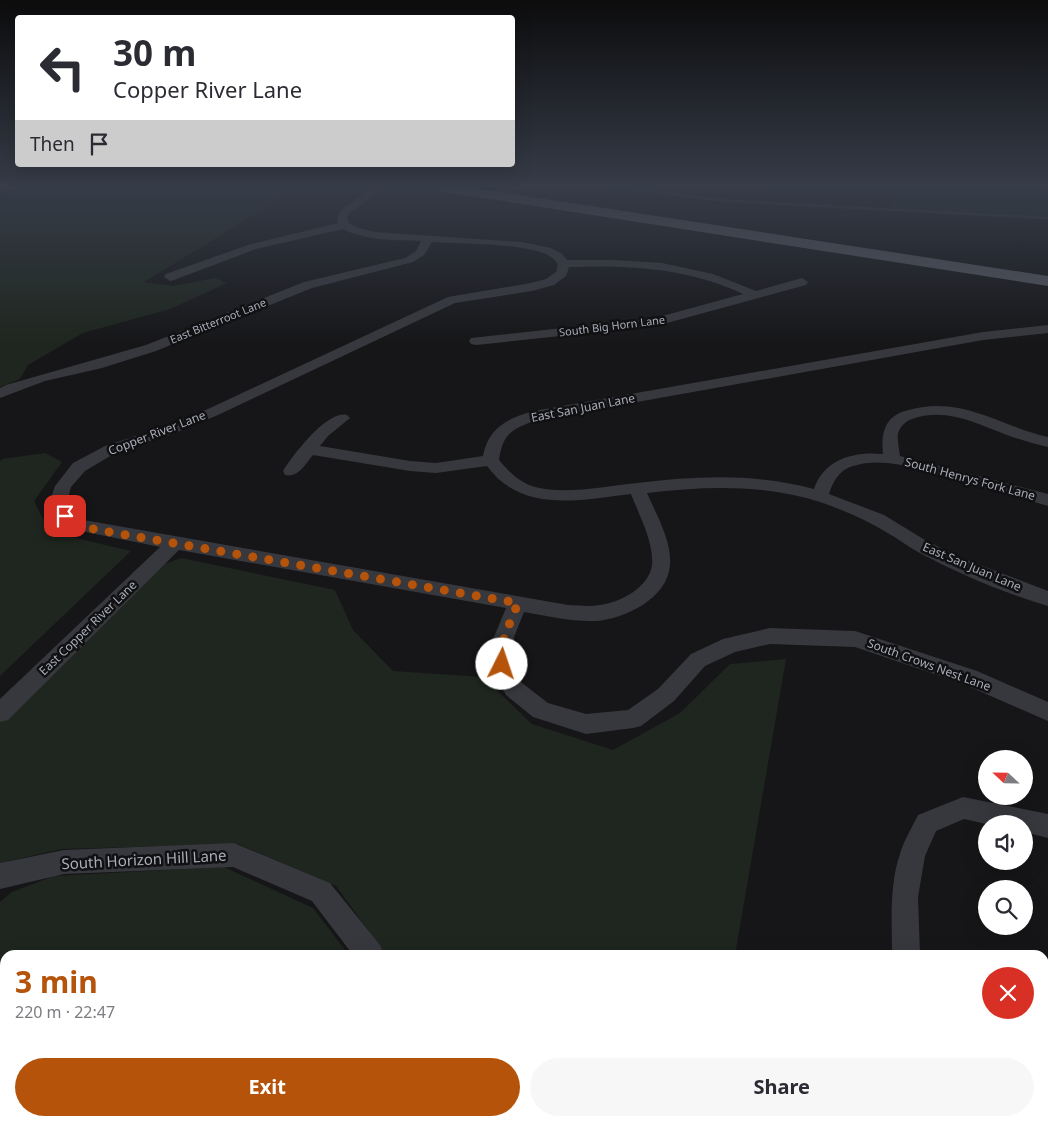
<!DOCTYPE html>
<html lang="en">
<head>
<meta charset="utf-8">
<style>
	:root { --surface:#fff; --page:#f7f7f7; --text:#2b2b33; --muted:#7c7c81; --accent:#b45309 }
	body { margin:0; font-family:"Noto Sans",sans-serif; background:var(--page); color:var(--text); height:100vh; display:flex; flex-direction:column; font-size:19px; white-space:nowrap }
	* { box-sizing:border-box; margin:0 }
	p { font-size:16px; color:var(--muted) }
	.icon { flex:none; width:28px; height:28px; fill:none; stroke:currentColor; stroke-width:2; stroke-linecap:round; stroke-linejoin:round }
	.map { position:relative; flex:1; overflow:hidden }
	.details { position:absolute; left:0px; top:950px; width:1049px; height:176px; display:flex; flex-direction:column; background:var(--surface); border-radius:15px 15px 0 0; box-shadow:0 5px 20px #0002 }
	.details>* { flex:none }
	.hud { position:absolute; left:15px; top:15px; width:500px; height:152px; border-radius:5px; box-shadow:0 5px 20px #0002; background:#fff; color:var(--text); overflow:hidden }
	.needle { width:32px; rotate:292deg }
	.controls { position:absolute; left:978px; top:750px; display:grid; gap:10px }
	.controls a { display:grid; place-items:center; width:55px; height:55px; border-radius:50%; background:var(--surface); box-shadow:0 5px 20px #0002; font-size:25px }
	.pin { position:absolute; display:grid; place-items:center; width:42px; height:42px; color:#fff; margin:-21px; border-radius:10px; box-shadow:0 2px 8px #0006 }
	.me { position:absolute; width:55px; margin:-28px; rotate:4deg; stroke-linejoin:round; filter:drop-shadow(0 0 4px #0008) }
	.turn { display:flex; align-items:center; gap:18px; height:105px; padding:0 15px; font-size:22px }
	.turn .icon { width:65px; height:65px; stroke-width:2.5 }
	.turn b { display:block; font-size:35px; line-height:42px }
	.then { display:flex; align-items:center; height:48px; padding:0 15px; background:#0003; gap:10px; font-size:19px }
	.round { display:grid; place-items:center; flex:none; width:52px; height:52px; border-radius:26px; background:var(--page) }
	.summary { display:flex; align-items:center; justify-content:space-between; height:85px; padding:0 15px }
	h1 { font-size:30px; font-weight:700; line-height:38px; color:var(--accent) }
	.cta { display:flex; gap:10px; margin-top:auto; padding:10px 15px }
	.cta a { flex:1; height:58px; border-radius:30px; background:var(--accent); color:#fff; font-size:20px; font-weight:700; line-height:58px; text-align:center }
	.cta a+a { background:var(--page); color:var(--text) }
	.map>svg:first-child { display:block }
	.green { fill:#1e261f }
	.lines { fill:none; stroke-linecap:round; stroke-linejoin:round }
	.stream { stroke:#2c353c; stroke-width:3 }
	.street { fill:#37383d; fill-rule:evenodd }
	.primary { fill:#53555c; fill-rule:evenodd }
	.route { stroke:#b45309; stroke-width:9; stroke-dasharray:0 16.2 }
	.labels { text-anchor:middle; stroke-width:5; stroke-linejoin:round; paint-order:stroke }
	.far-street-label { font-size:11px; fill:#a8adb8; stroke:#111113 }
	.street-label { font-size:12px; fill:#a8adb8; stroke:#111113 }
	.near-street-label { font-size:15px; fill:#a8adb8; stroke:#111113 }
</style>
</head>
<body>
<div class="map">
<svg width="1048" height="1126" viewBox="0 0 1048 1126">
	<rect width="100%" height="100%" fill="#161618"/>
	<path class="green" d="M24 187H300L144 282 173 286 215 278 227 283 170 309 83 333 28 365 20 379 0 387V197Z
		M895 187H1013L1048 191V216L890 208Z
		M45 453 62 462 34 501 50 532 131 551 0 676V461L2 459Z
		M181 558 335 590 353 630 393 671 483 677 532 724 613 750 680 713 730 664 786 659 735 955H386L336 886 238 844 62 849 0 863V722L162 565Z
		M224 867 313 908 349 955H5V1121H70L66 1126H0V902L12 892 54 876Z
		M184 1121H358L355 1126H183Z
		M411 1121H740L741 1126H410Z"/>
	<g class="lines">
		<path class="stream" d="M613 187 730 201 1048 218"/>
		<path class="street" d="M374 187H386L350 213 347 217 349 223 358 228 375 232 522 242 551 248 561 253 567 260H614L662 263 713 274 756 291 802 278 808 282 806 285 656 326 476 345 471 344 469 341 471 338 655 318 743 294C688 268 630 265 569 267L566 276 554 285 532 291 455 303 218 415 175 433 117 452 85 471 71 487 66 506 78 519 568 605C578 605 589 607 599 605 619 603 649 588 652 565 654 542 639 515 631 494 580 500 522 514 487 466L436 473 410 471 313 455C305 464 299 478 285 475L283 471C293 455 327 410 347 415L350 418 328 436 320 446 410 461 436 463 483 456C488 428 508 418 534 411L983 332 1048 325V333L983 340 537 420C513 429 503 432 499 460 508 471 520 483 535 487 567 495 605 486 637 483 697 476 755 473 814 489 824 459 854 451 883 454 881 435 884 417 905 411 961 394 996 425 1048 437V447C1034 444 1021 440 1007 435 977 424 948 408 915 418 907 420 901 425 898 433 897 440 899 448 900 456L1048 494V506C1017 497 986 488 955 480 924 471 889 457 857 465 841 468 834 479 829 494L884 515 925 540 959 557 1048 591V606C1004 593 959 574 918 552 907 546 897 538 886 532 866 520 843 510 820 502 763 484 706 486 647 493 656 514 672 541 670 565 668 598 625 619 596 621 572 622 548 616 524 612L514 637 513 665 522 683 548 703 586 714 628 710 658 689 691 654 723 639 770 628 855 631 977 671 1048 702V721L961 683 855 647 770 644 735 652 705 666 674 701 641 726 633 728 586 734 533 717 506 695 491 665 494 637 506 608 179 550 8 720 0 722V699L160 547 66 528 48 507 55 486 73 463 105 446 163 427 208 409 448 297 531 283 546 279 556 272 558 264C554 259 550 255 543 253 515 243 463 244 432 242L424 255 413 262 312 288 156 351 102 368 45 381 0 398V388L6 385 146 345 304 282 405 258 416 251 421 241C395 240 366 241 343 229L256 249 174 280 170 281 164 277 166 274 248 245 338 223 337 217 342 209Z
			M963 797 1048 814V838L1024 832V824H986L964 819 936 831 925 856 918 897 920 955H892C892 922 889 886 900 854 904 840 912 828 918 815Z
			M234 843 330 883 380 945 384 955H353L312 901 233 867 64 874 0 889V863L64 850Z
			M372 1121H405L403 1126H370Z
			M919 1121H951L952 1126H920Z"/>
		<path class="primary" d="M432 187H467L1048 276V286L439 191 434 190Z"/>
	</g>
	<linearGradient id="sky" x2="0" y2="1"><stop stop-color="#0c0c0d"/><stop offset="0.54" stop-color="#363c48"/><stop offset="1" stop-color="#363c48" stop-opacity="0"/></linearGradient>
	<rect width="1048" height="345" fill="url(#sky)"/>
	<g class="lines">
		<path class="route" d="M65 516 72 524 98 530 518 603 504 637 502 664"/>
	</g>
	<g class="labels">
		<g class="far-street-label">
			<text transform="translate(218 321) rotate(-22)" y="4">East Bitterroot Lane</text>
			<text transform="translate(612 326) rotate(-7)" y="4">South Big Horn Lane</text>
		</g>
		<g class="street-label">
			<text transform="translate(583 408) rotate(-11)" y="4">East San Juan Lane</text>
			<text transform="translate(157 433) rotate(-21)" y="4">Copper River Lane</text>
			<text transform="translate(970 479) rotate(15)" y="4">South Henrys Fork Lane</text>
			<text transform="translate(972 567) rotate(23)" y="4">East San Juan Lane</text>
			<text transform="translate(88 628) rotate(-44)" y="4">East Copper River Lane</text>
			<text transform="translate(929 665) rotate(20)" y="4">South Crows Nest Lane</text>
		</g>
		<g class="near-street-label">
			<text transform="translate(144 860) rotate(-3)" y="5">South Horizon Hill Lane</text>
		</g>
	</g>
</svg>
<div class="controls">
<a><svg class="needle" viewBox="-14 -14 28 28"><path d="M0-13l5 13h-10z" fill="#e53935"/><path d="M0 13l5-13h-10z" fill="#7c7c81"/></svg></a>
<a><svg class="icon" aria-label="sound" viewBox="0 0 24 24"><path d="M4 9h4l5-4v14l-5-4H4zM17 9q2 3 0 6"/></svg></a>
<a><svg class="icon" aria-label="search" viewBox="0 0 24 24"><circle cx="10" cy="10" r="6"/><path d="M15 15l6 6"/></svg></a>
</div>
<div class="pin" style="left:65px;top:516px;background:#d93025"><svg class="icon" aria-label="arrive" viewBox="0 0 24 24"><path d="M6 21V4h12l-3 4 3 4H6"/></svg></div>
<svg class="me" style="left:502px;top:664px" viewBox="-20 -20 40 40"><circle r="19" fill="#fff"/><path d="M0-13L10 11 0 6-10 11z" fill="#b45309"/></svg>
<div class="hud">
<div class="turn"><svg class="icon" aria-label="left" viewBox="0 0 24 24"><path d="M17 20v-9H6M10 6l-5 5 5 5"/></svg><div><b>30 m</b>Copper River Lane</div></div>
<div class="then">Then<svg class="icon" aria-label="arrive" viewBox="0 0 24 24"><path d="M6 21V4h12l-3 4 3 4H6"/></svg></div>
</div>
<section class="details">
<div class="summary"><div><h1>3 min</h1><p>220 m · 22:47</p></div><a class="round" style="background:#d93025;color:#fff"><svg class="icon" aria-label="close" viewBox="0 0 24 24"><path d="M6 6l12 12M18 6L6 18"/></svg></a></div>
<div class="cta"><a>Exit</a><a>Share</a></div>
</section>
</div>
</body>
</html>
